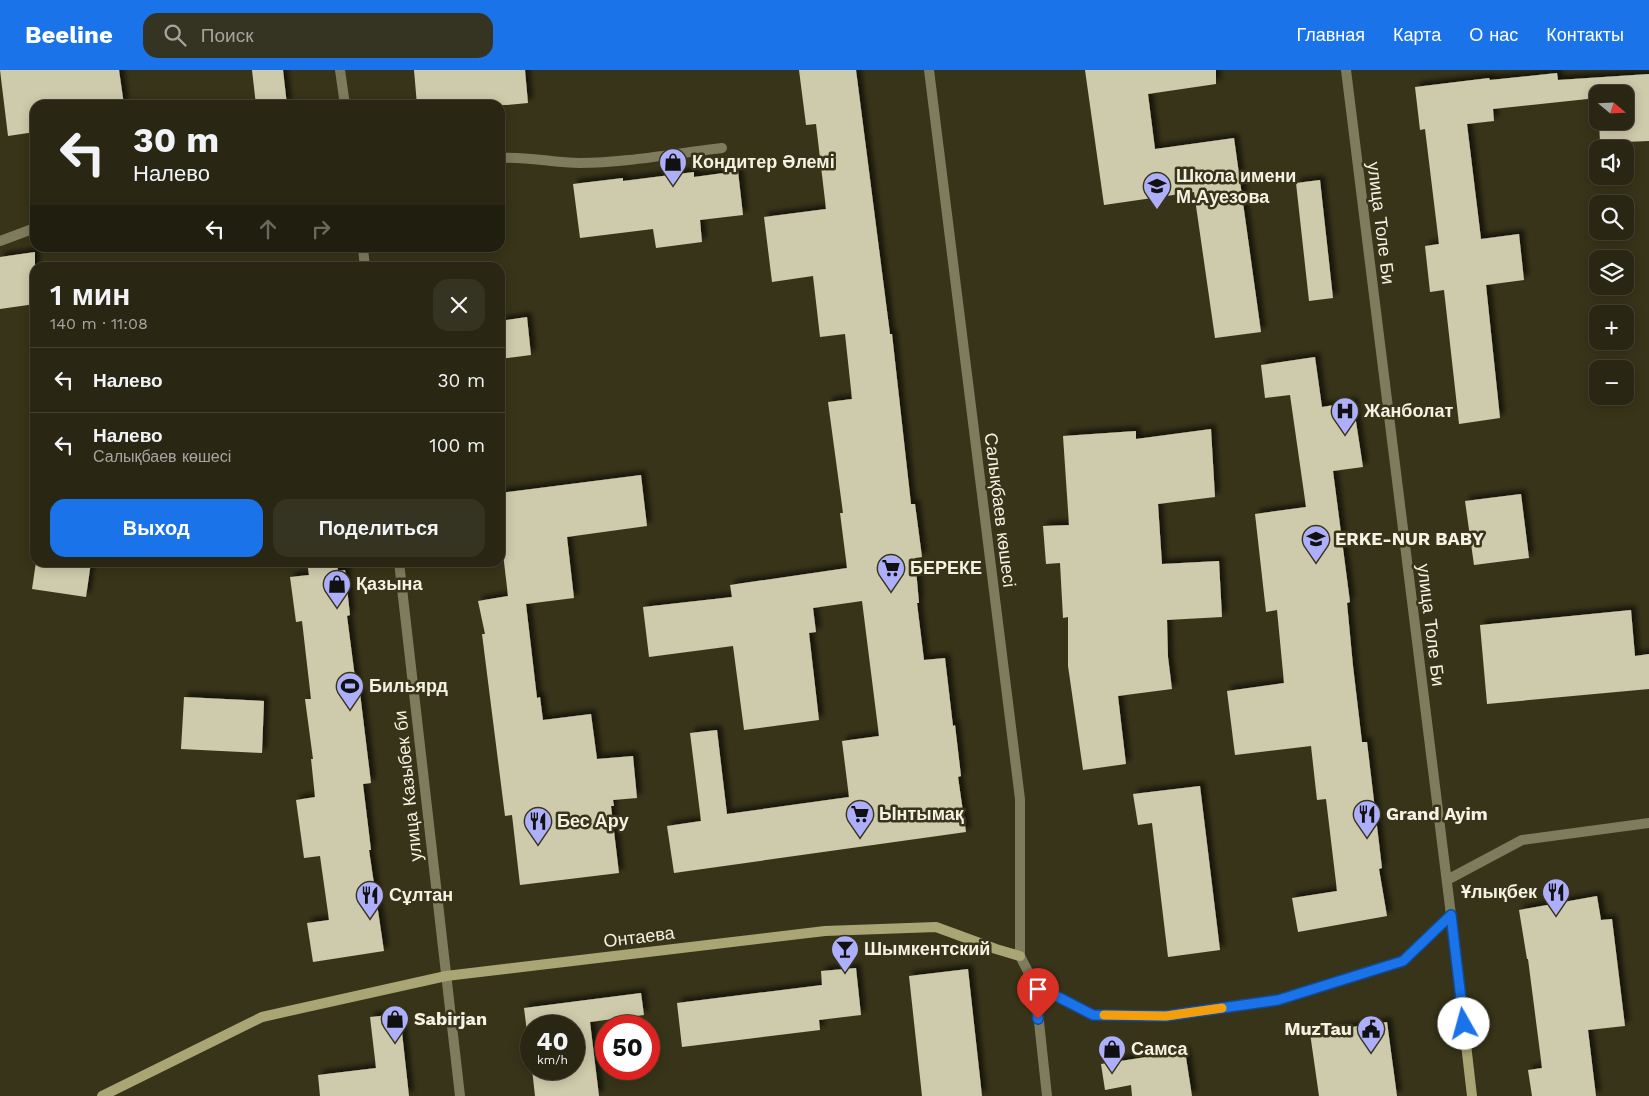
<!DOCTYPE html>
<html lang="ru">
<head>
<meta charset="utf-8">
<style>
	:root { --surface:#292713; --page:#353321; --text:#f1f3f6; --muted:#a5a5a0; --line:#454433; --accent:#1a73e8 }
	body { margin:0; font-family:"Work Sans",sans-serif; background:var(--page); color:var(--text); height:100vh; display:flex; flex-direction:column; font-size:19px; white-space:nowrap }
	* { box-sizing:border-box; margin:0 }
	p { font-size:16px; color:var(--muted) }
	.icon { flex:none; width:28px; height:28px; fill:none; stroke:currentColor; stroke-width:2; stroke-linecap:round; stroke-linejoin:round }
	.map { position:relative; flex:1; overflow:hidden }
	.panel { position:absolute; left:30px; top:192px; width:475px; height:305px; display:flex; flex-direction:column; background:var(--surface); border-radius:15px; box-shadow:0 2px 12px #0003,0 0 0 1px var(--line) }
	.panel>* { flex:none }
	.hud { position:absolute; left:30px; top:30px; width:475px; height:152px; border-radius:15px; box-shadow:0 2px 12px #0003,0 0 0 1px var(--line); background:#292713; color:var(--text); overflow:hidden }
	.needle { width:32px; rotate:109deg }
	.tools { position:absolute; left:1589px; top:15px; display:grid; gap:10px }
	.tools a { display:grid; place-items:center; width:45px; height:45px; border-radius:10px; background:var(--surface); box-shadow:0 2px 12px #0003,0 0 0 1px var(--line); font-size:25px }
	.speed { position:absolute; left:520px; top:945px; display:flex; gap:10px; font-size:25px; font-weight:700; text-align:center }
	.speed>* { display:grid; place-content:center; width:65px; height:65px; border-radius:50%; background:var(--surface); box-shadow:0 2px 12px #0003,0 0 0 1px var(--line); line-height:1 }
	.speed small { font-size:12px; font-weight:400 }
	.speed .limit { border:8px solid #d22; background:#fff; color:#111 }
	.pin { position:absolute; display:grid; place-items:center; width:42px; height:42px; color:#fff; margin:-51px -21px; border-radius:50% 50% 50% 0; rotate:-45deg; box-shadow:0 0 5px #0007 }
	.pin .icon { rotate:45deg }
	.me { position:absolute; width:55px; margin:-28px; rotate:353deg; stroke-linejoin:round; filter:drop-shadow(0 0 4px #0008) }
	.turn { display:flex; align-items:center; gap:18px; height:105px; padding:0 20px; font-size:22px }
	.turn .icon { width:65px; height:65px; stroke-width:2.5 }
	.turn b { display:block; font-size:35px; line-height:42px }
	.lanes { display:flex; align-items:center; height:48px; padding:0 20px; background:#0003; justify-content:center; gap:25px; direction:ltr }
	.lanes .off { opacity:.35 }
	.round { display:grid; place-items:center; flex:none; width:52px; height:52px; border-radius:15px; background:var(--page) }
	.headline { display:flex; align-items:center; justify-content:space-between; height:85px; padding:0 20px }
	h1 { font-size:30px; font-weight:600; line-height:38px }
	.primary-button { display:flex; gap:10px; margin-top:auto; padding:10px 20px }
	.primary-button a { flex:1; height:58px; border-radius:15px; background:var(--accent); color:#fff; font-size:20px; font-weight:600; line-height:58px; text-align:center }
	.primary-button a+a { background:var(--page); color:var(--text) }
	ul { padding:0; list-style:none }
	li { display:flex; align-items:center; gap:15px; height:65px; padding:0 20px; border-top:1px solid var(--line) }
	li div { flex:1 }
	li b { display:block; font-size:19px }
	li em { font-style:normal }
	header { display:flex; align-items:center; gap:30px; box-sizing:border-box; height:70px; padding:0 25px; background:var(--accent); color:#fff }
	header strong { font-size:24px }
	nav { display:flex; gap:28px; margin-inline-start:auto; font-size:18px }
	.search { width:350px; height:45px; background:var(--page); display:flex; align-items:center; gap:12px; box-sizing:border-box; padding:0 18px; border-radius:15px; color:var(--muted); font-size:19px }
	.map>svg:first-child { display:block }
	.building { fill:#cecbac; filter:url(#shadow) }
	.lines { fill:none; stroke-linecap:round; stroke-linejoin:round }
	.minor { stroke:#7f7c5e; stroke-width:10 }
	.tertiary { stroke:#7f7c5e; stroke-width:10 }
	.secondary { stroke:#aaa575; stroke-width:10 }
	.route-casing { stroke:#114b97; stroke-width:12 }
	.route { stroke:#1a73e8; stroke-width:9 }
	.slow { stroke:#f59e0b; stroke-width:9 }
	.labels { text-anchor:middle; stroke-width:5; stroke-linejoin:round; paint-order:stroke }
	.poi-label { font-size:18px; font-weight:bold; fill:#f4f2e2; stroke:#373419; text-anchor:start }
	.street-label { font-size:18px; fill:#f4f2e2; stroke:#373419 }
</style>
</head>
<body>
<header>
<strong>Beeline</strong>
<div class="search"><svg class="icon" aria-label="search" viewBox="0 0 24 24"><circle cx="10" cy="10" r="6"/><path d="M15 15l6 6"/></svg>Поиск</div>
<nav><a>Главная</a><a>Карта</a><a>О нас</a><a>Контакты</a></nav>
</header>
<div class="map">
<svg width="1649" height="1026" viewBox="0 0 1649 1026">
	<defs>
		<filter id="shadow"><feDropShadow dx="4.5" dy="-4.5" stdDeviation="2.5" flood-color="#0009"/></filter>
	</defs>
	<rect width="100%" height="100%" fill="#373419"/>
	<path class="building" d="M0 0H119L124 35H35V62L8 66Z
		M252 0H283L287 35H256Z
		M414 0H525L528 33 507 35H417Z
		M799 0H856L890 264H892L911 434H915L922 487 915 488 919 533H917L924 590 945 588 953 656 955 655 961 706 958 707 966 762 674 803 667 756 701 751 690 663 717 660 727 744 849 727 842 671 879 666 862 531 813 538 816 562 809 563 819 650 744 660 733 576 649 587 643 537 732 527 730 515 847 498 840 443H843L828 332 852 329 845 264 820 267 813 206 772 212 764 147 826 139 816 54 806 55Z
		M1085 0H1216V14L1148 24 1155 79 1234 68 1261 262 1215 268 1194 122 1104 135Z
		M1557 3 1558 10 1649 4V71L1600 73 1599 51H1625V24H1598V32L1597 28 1493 39 1494 51 1467 54 1481 169 1519 164 1524 210 1486 215 1500 348 1459 354 1444 220 1430 222 1425 176 1439 174 1425 59 1420 60 1415 17 1489 8 1490 10Z
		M738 101 743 145 700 150 702 172 656 178 653 159 580 168 573 114 623 108V111L694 102V107Z
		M1320 110 1333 228 1309 231 1296 113Z
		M35 182V234L0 239V187Z
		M527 247 531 285 500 289V251Z
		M1315 287 1322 337 1353 332 1363 397 1333 401 1350 532 1347 533 1353 596 1362 672H1367L1382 798 1379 799 1387 846 1298 862 1292 828 1337 821 1326 729 1317 730 1311 676 1235 685 1227 621 1284 613 1277 540 1266 542 1255 444 1306 437 1290 325 1265 328 1261 295Z
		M1211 359 1215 427 1158 434 1162 494 1219 491 1222 547 1167 550 1168 587 1172 619 1118 626 1126 694 1083 700 1068 596V547L1063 548 1060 493 1046 494 1043 456 1069 455 1063 366 1136 361V369Z
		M641 405 647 456 567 467 574 528 526 534 537 628 540 627 543 650 591 644 597 689 633 686 637 728 613 730 614 736H611L619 803 520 815 512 745 505 746 482 564H485L478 531 508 526 502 475H500V423Z
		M1521 424 1529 488 1474 495 1465 431Z
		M36 492H91L86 527 32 519Z
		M307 492H337L338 501 345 500 350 545 347 546 357 623H360L371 713 363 714 371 780H369L384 881 313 892 307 853 329 850 320 786 304 788 296 730 315 727 311 689H313L305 629H311L302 551 296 552 290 507 309 505Z
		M1631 540 1635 586 1649 584V619L1487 634 1480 555Z
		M184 627 264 631 262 683 181 679Z
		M1200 716 1220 880 1168 887 1152 753 1138 755 1133 724Z
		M1597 826 1601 850 1612 849 1625 956 1588 960 1596 1026H1532L1528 1000 1542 998 1528 889H1527L1519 840Z
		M856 898 861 945 819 950 820 960 682 977 677 933 822 915 821 901Z
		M968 899 982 1026H922L909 906Z
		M641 923 644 945 590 952 599 1026H535L532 999H574V956H531V994L524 938Z
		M400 944 409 1026H320L318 1005 376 998 370 947Z
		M1387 952 1397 1026H1319L1310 963Z
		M1185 981 1192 1026H1132L1131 1015 1105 1020 1101 994Z"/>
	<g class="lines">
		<path class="minor" d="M340 0 345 35
			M929 0 1020 729V886
			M1346 0 1451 845
			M500 88C527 86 553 93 580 93 625 93 677 83 722 78
			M0 171 35 158
			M363 178 365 198
			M399 492 460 1026
			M1447 810 1522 770 1649 753
			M1035 915 1047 1026"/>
		<path class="tertiary" d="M1020 886 1035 915"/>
		<path class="secondary" d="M1451 845 1472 1026
			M1035 915 1093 945 1166 946 1278 930 1403 891 1451 845
			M102 1026 262 947 446 906 825 861 936 857 996 879 1020 886"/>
	</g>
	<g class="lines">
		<g class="route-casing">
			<path id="route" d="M1038 949 1035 915 1093 945 1166 946 1278 930 1403 891 1451 845 1464 954"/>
		</g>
		<use href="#route" class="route"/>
		<path class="slow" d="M1104 945 1166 946 1222 938"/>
	</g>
	<defs>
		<g id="shop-pin" transform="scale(1.4375)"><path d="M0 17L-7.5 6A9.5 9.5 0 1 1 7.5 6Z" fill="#adaffb" stroke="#373419"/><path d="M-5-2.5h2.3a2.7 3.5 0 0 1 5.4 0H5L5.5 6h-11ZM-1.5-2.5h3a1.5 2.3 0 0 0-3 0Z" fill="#111"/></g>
		<g id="school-pin" transform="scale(1.4375)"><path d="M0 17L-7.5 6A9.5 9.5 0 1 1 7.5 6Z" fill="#adaffb" stroke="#373419"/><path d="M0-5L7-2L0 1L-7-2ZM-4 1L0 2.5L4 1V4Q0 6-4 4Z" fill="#111"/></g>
		<g id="hospital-pin" transform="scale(1.4375)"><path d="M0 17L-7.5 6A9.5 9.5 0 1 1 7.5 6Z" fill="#adaffb" stroke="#373419"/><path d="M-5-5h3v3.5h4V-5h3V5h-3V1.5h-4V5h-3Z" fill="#111"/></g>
		<g id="supermarket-pin" transform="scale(1.4375)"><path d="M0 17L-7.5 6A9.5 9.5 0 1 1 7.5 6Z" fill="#adaffb" stroke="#373419"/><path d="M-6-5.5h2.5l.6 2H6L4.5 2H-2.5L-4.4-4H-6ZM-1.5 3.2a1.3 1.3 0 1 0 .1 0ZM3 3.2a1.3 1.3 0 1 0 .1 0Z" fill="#111"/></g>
		<g id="stadium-pin" transform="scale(1.4375)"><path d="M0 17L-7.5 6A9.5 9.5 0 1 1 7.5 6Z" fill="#adaffb" stroke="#373419"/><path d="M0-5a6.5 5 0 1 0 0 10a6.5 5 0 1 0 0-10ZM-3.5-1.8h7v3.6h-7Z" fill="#111"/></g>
		<g id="restaurant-pin" transform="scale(1.4375)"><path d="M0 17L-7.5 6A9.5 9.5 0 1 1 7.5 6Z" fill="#adaffb" stroke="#373419"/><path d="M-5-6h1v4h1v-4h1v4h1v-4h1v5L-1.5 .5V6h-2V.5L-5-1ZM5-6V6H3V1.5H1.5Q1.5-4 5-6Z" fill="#111"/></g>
		<g id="bar-pin" transform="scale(1.4375)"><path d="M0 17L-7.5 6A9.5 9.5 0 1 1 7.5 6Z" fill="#adaffb" stroke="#373419"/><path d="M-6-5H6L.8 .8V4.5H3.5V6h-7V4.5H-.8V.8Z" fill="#111"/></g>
		<g id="civic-pin" transform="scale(1.4375)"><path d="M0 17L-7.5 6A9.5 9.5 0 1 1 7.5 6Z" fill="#adaffb" stroke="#373419"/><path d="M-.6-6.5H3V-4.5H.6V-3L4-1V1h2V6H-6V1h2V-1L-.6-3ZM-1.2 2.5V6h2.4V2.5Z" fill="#111"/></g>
	</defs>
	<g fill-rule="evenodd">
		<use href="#shop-pin" x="673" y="92"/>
		<use href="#school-pin" x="1157" y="116"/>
		<use href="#hospital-pin" x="1345" y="341"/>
		<use href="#school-pin" x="1316" y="469"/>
		<use href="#supermarket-pin" x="891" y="498"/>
		<use href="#shop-pin" x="337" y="514"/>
		<use href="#stadium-pin" x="350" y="616"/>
		<use href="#supermarket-pin" x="860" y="744"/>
		<use href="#restaurant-pin" x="1367" y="744"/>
		<use href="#restaurant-pin" x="538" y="751"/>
		<use href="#restaurant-pin" x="1556" y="822"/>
		<use href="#restaurant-pin" x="370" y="825"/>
		<use href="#bar-pin" x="845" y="879"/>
		<use href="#shop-pin" x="395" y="949"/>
		<use href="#civic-pin" x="1371" y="959"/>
		<use href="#shop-pin" x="1112" y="979"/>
	</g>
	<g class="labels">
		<g class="poi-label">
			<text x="692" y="98">Кондитер Әлемі</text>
			<text x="1176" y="112">Школа имени<tspan x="1176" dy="21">М.Ауезова</tspan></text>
			<text x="1364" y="347">Жанболат</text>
			<text x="1335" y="475">ERKE-NUR BABY</text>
			<text x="910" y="504">БЕРЕКЕ</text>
			<text x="356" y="520">Қазына</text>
			<text x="369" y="622">Бильярд</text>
			<text x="879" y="750">Ынтымақ</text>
			<text x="1386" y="750">Grand Ayim</text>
			<text x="557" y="757">Бес Ару</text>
			<text x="1537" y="828" text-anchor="end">Ұлықбек</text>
			<text x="389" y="831">Сұлтан</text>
			<text x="864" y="885">Шымкентский</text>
			<text x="414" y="955">Sabirjan</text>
			<text x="1352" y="965" text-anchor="end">MuzTau</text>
			<text x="1131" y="985">Самса</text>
		</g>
		<g class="street-label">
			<text transform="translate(1381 153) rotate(83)" y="6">улица Толе Би</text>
			<text transform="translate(1000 440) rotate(83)" y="6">Салықбаев көшесі</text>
			<text transform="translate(1431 555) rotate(83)" y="6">улица Толе Би</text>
			<text transform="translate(408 716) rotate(-96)" y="6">улица Казыбек би</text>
			<text transform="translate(639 867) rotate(-7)" y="6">Онтаева</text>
		</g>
	</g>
</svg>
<div class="tools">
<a><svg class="needle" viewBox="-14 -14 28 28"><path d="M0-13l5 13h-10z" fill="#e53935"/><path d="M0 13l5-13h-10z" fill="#a5a5a0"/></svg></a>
<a><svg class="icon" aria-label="sound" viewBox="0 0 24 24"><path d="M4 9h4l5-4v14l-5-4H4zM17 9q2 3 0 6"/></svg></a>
<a><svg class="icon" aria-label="search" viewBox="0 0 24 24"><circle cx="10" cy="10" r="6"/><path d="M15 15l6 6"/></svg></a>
<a><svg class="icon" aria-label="layers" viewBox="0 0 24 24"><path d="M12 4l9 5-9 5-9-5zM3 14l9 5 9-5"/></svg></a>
<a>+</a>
<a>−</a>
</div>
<div class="speed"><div>40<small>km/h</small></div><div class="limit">50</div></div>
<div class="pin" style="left:1038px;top:949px;background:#d93025"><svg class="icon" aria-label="arrive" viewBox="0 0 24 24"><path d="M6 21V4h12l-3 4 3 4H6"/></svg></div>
<svg class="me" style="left:1464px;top:954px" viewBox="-20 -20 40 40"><circle r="19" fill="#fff"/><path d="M0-13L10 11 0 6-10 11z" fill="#1a73e8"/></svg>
<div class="hud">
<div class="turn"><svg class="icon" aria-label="left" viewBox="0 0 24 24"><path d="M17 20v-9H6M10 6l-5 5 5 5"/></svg><div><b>30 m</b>Налево</div></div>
<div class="lanes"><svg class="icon" aria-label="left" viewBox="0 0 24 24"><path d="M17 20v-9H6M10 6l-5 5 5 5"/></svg><svg class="icon off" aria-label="ahead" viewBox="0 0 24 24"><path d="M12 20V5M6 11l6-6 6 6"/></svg><svg class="icon off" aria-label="right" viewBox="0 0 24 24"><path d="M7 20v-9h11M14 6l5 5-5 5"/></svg></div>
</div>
<section class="panel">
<div class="headline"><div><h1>1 мин</h1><p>140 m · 11:08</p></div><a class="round"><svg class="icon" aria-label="close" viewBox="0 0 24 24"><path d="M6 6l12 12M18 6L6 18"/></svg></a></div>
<ul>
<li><svg class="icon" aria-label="left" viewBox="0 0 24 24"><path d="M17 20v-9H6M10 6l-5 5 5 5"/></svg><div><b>Налево</b></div><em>30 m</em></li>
<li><svg class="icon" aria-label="left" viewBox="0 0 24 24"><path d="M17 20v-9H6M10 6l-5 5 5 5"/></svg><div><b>Налево</b><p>Салықбаев көшесі</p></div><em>100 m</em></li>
</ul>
<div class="primary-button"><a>Выход</a><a>Поделиться</a></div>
</section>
</div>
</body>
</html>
